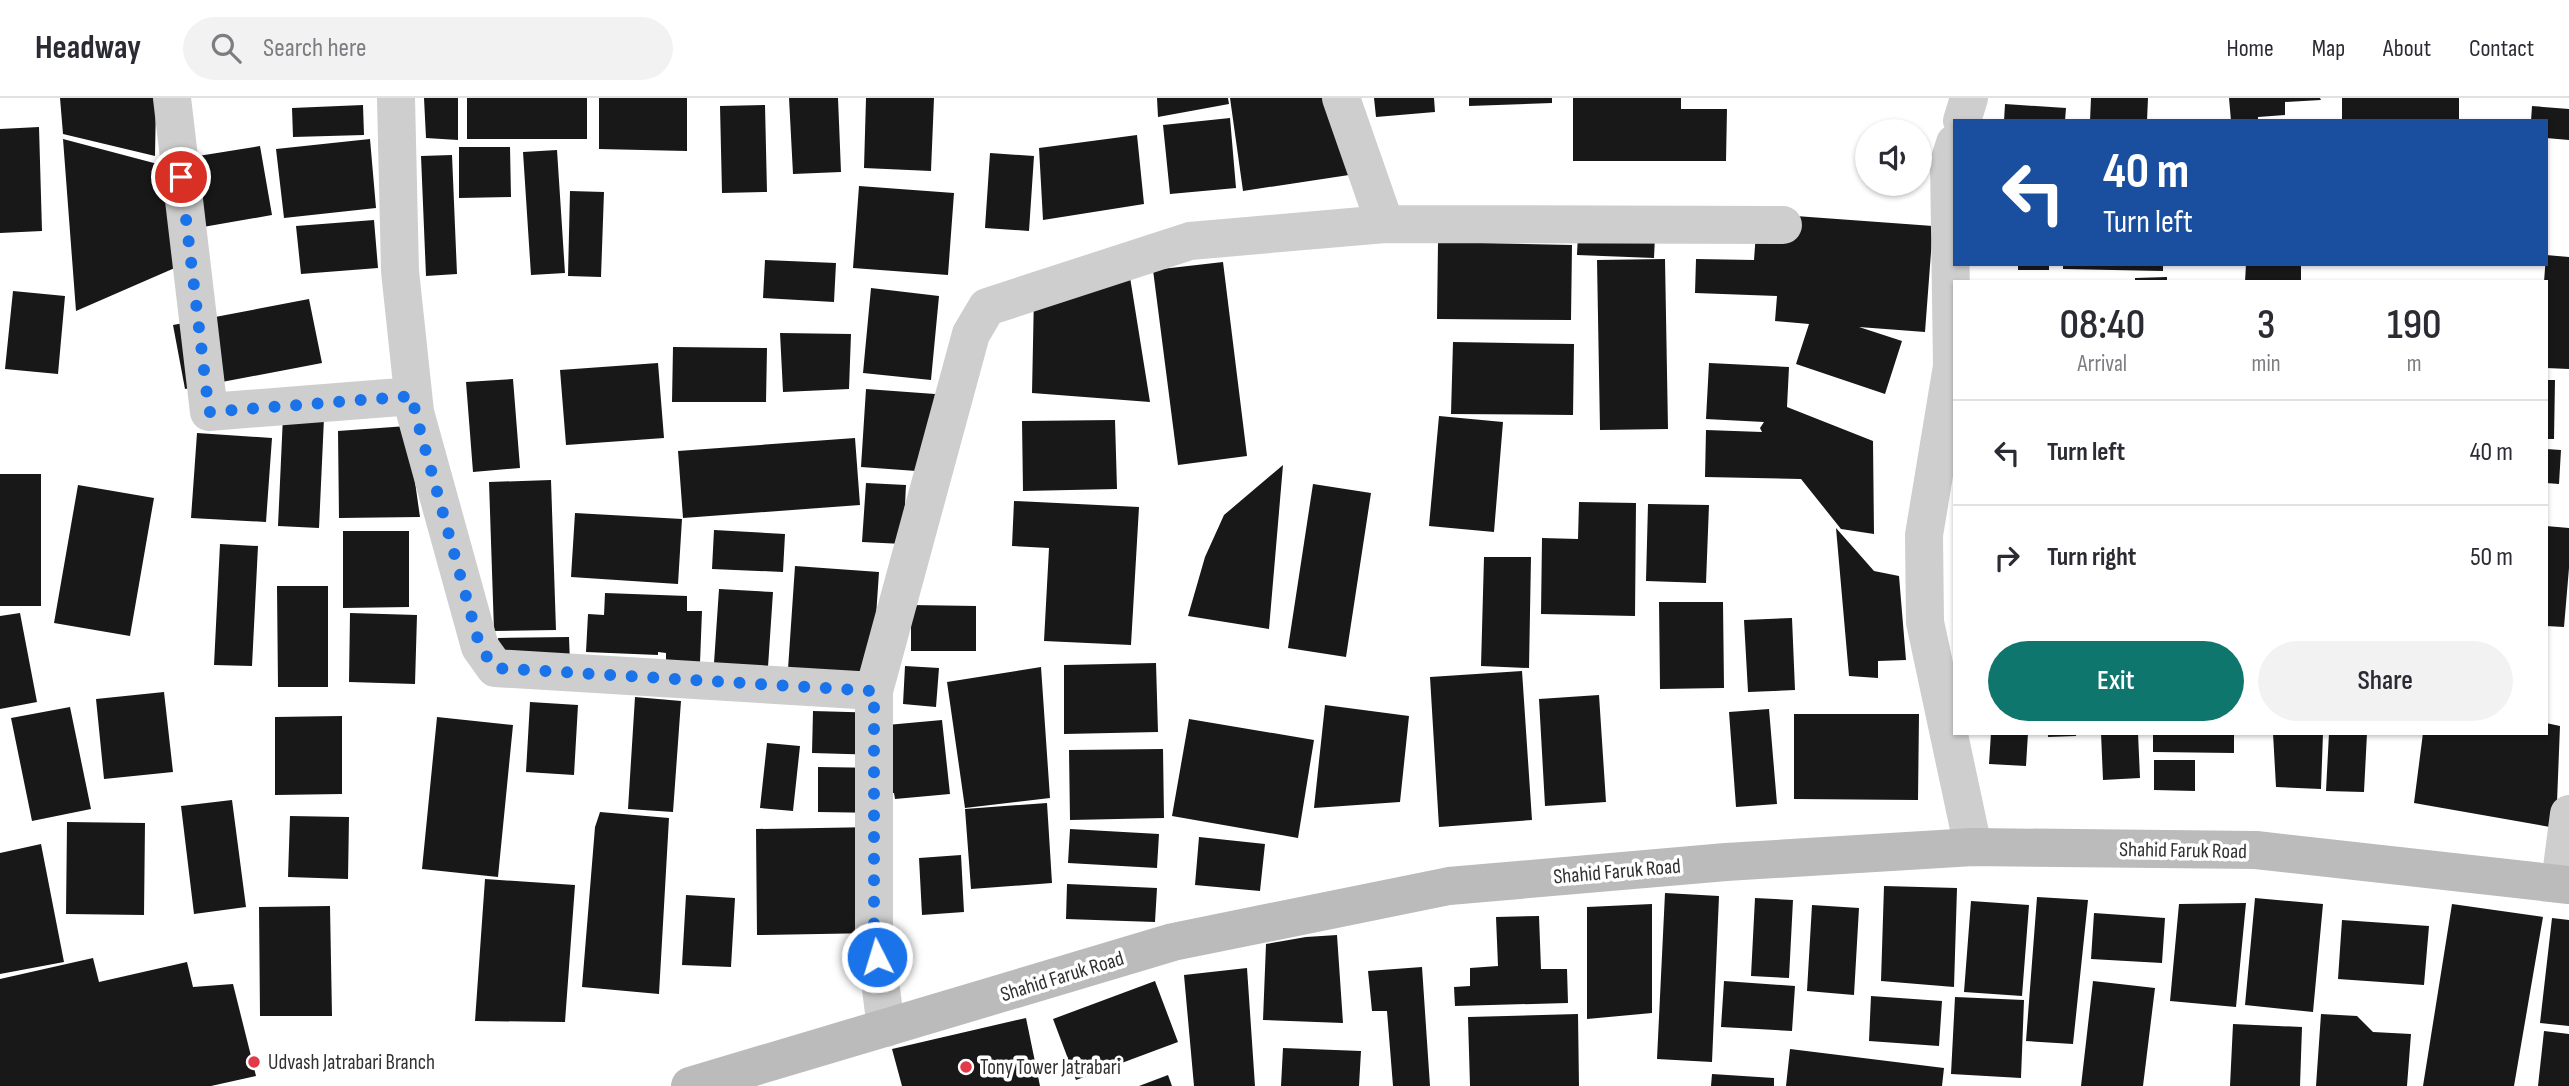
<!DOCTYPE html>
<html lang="en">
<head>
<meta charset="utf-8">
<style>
	:root { --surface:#fff; --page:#f2f2f3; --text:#2b2b33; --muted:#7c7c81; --line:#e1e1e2; --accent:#0f766e }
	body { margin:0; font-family:"Sofia Sans Condensed",sans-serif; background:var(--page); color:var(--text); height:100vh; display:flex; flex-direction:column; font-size:26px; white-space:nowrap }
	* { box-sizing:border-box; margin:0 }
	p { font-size:23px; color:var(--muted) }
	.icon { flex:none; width:38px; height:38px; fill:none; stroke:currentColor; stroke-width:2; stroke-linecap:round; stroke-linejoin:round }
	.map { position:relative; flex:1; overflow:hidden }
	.panel { position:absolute; left:1953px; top:182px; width:595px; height:455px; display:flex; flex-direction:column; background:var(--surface); border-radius:0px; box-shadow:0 2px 5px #0004 }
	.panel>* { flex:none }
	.top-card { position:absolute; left:1953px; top:21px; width:595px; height:147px; border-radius:0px; box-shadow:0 2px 5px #0004; background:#1a4fa0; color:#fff; overflow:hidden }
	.buttons { position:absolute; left:1855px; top:21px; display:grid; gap:14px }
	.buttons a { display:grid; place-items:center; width:77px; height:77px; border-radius:50%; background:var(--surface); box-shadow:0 2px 5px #0004; font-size:35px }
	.pin { position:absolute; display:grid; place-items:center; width:60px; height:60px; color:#fff; margin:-30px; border:4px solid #fff; border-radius:50%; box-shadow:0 2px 7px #0007 }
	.me { position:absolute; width:77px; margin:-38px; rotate:355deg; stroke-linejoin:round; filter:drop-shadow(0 0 5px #0008) }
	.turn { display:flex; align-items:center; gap:24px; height:147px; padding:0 35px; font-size:32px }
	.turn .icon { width:91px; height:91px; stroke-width:2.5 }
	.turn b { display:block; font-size:49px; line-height:60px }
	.eta { display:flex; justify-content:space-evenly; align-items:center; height:119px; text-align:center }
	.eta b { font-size:42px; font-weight:600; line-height:49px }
	.button { display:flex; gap:14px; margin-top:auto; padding:14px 35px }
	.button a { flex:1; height:80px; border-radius:42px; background:var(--accent); color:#fff; font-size:28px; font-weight:600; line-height:80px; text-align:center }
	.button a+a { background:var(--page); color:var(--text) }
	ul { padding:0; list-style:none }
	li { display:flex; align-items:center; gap:21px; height:105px; padding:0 35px; border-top:2px solid var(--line) }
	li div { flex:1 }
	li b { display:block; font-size:26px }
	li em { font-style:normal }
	header { display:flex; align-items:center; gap:42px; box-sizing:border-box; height:98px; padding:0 35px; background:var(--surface); border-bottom:2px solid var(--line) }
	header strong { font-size:33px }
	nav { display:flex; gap:38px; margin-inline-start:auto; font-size:24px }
	.search { width:490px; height:63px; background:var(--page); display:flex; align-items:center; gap:18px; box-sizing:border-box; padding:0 24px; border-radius:38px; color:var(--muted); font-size:26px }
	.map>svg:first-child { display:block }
	.building { fill:#181818 }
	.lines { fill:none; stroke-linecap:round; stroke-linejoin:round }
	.minor { stroke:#cecece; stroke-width:38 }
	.secondary { stroke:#bbb; stroke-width:38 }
	.route { stroke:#1a73e8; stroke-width:12; stroke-dasharray:0 21.6 }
	.poi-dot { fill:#e13b49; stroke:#fff; stroke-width:2.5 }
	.labels { text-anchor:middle; stroke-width:7; stroke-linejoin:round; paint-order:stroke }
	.street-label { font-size:21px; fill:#313131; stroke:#fff }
	.poi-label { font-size:21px; fill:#313131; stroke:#fff; text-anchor:start }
</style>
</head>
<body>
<header>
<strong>Headway</strong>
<div class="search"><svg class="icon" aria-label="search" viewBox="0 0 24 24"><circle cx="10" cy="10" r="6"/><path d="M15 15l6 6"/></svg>Search here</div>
<nav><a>Home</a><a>Map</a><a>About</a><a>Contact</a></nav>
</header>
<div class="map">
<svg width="2569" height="988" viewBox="0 0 2569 988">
	<rect width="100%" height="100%" fill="#fff"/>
	<path class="building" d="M60 0H156L155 58 63 36Z
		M424 0H458V42L426 40Z
		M467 0H587V41H467Z
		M599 0H687V53L599 51Z
		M789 0H838L841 74 793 76Z
		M866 0H934L931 73 864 70Z
		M1157 0H1228L1229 6 1158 19Z
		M1230 0H1337L1349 77 1243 93Z
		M1374 0H1434L1435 14 1376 19Z
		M1469 0H1552V5L1469 8Z
		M1573 0H1681V11H1727L1726 63H1573Z
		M2091 0H2148L2147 23H2090Z
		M2229 0H2320L2321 2 2285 4V17L2258 19V23H2231Z
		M2342 0H2459V23H2342Z
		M2005 6 2066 10 2065 23H2004Z
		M363 7 364 37 293 39 292 10Z
		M765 7 767 94 722 95 720 8Z
		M2532 8 2569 11V42L2546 40V23H2531Z
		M1230 20 1236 90 1170 96 1163 27Z
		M39 29 42 133 0 135V31Z
		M1137 37 1144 106 1043 122 1039 50Z
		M63 41 169 69 177 169 76 213Z
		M370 41 376 110 284 120 276 51Z
		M260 48 272 117 203 129 192 59Z
		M459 49H510L511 99 459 100Z
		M557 52 565 175 531 177 523 54Z
		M990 55 1034 58 1029 133 985 130Z
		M452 57 457 176 426 178 421 58Z
		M859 88 954 95 948 177 853 170Z
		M570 93 604 94 601 179 568 178Z
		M1579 114 1656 117 1654 160 1577 157Z
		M1782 117 1933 128 1925 234 1859 229 1902 243 1885 296 1796 266 1809 226 1775 223 1777 198 1695 195 1696 161 1754 162 1757 121Z
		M374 122 378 170 301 176 296 128Z
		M1438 144 1572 147 1571 222 1437 221Z
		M2546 157 2569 159V271L2546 270V184H2544Z
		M1665 161 1668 331 1600 332 1597 162Z
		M765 162 836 165 834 204 763 200Z
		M1223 164 1247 358 1178 367 1153 172Z
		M2018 166H2049V172H2018Z
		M2063 166H2163V173L2063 171Z
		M2246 166H2301V184H2245Z
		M1129 173 1150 304 1032 295 1034 196Z
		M2167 179V184H2135V180Z
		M871 190 939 198 931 282 863 275Z
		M13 193 65 198 58 276 5 271Z
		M309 201 322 265 185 291 173 227Z
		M780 235 851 236 849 291 783 294Z
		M1453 244 1574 246 1573 317 1451 316Z
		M673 249 767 250 766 304H672Z
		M658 265 664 340 566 347 560 272Z
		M1709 265 1789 269 1787 309 1873 343 1874 436 1841 431 1801 381 1705 379 1706 332 1762 334 1760 330 1764 324 1706 321Z
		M513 281 520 370 473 374 466 284Z
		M2546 282H2555L2554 341H2546Z
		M866 291 935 296 930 374 861 369Z
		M283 318 324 320 319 430 278 428Z
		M1439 318 1503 324 1494 434 1429 428Z
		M1115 322 1117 391 1023 393 1022 323Z
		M407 328 420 419 339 420 338 333Z
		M197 335 272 340 266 424 191 420Z
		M855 340 860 407 683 420 678 353Z
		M2546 351 2561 352 2559 386 2546 385Z
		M1283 367 1269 531 1188 518 1205 459 1224 417Z
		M0 376H41V508H0Z
		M551 382 556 532 494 533 489 384Z
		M866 385 906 387 903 446 862 444Z
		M1313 386 1371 395 1346 559 1288 550Z
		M78 387 154 400 130 538 54 525Z
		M1014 403 1139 409 1131 547 1044 543 1049 450 1012 448Z
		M1579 404 1636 405 1635 518 1541 516 1542 440 1578 441Z
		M1648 406 1709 407 1706 485 1646 483Z
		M575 415 682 421 678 486 571 479Z
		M2546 428 2569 430V470L2564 529 2546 528Z
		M1836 430 1874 473 1899 478 1906 562 1878 563V580L1849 578Z
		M714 432 785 436 783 474 712 471Z
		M343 433H409V509L343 510Z
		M220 446 258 448 252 568 214 567Z
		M1484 459H1531L1529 570 1481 568Z
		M795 468 879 474 872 577 788 571Z
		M277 488H328V589H278Z
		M719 491 773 494 768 569 714 565Z
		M605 495 687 498V513H702L700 565 666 564V555L658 554V557L586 554 588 516 604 517Z
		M1659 504H1723L1724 590 1660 591Z
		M911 507 976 508V553H911Z
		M20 515 37 604 0 611V518Z
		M350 515 417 517 415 586 349 584Z
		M1792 520 1795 592 1748 594 1744 522Z
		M569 539 570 566 499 567 498 540Z
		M1156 565 1158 634 1064 636V567Z
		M905 568 939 570 936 609 903 606Z
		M1041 569 1050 700 965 710 947 584Z
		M1522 573 1532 722 1439 729 1430 579Z
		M164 594 173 674 104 681 96 601Z
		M1599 597 1606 704 1545 708 1539 601Z
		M635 599 681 603 673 714 628 711Z
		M530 604 578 607 574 677 526 674Z
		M1325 607 1409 618 1400 704 1314 710Z
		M70 609 91 711 32 723 11 620Z
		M1769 611 1777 706 1736 709 1729 614Z
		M813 613 883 615 881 657 812 655Z
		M1794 616H1919L1918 702 1794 701Z
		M342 618V696L275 697V619Z
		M437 619 513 627 498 779 422 771Z
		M1189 621 1314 642 1298 740 1172 718Z
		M942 622 950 696 895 701 894 695H891L887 627Z
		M2546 625 2560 628 2556 730 2414 705 2423 635H2546Z
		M1991 635H2028L2026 668 1989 666Z
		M2048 635H2076V638L2048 639Z
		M2101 635H2138L2140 680 2103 682Z
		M2153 635H2234V655L2153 654Z
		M2273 635H2323L2321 691 2276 689Z
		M2329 635H2367L2364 694 2326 693Z
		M767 645 800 648 793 713 760 710Z
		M1163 651 1164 720 1070 722 1069 652Z
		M2154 662H2195V693L2154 692Z
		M818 669 883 670V715L818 714Z
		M232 702 246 809 194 816 181 708Z
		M1047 705 1052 785 971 791 965 711Z
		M600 714 669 720 659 896 582 889 595 729Z
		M290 718 349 719 348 781 288 779Z
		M67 724 145 725 144 817 66 816Z
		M876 729 877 835 757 837 756 731Z
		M1070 731 1159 736 1157 770 1068 765Z
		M1199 739 1265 746 1260 793 1195 787Z
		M41 746 64 864 0 876V755Z
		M961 757 964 814 922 817 919 760Z
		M485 781 575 787 565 924 475 923Z
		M1067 786 1157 790 1155 824 1066 821Z
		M1884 788 1957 790 1954 889 1881 883Z
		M1665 795 1719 798 1712 964 1657 961Z
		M686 797 735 800 731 869 682 867Z
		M2037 799 2088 802 2073 946 2026 943Z
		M1755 800 1793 802 1789 880 1751 878Z
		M2255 800 2323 806 2313 914 2245 907Z
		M1971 803 2029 807 2022 898 1964 894Z
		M2246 805 2236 909 2170 903 2179 806Z
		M1652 806V915L1587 921V809Z
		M2452 806 2543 819 2514 988H2423Z
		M1812 807 1859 810 1854 897 1807 893Z
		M330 808 332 918H260L259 809Z
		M2094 815 2165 820 2162 865 2091 861Z
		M1539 818 1541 871H1567L1568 905 1455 908 1454 889 1470 888V870L1498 868 1496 819Z
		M2552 820 2569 822V928L2540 925Z
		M2342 822 2429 828 2424 887 2338 881Z
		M1337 837 1343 925 1263 922 1266 846 1306 839Z
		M93 860 99 884 187 864 193 889 233 886 256 978 211 988H0V881Z
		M1422 869 1430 988H1393L1387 913H1372L1368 873Z
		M1247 870 1255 988H1194L1184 877Z
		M1155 883 1178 944 1076 982 1053 921Z
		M1724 883 1795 888 1792 933 1721 929Z
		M2093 883 2155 890 2143 988H2081Z
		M1871 898 1942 903 1939 948 1869 943Z
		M1955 899 2024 902 2021 980 1951 976Z
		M1578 916 1579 988H1470L1468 919Z
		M2321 916 2357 918 2373 934 2411 936 2407 988H2316Z
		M1026 920 1040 988H902L892 951Z
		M2233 926 2302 929 2300 988H2230Z
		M2544 933 2569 936V988H2538Z
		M1283 950 1361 953 1359 988H1281Z
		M1790 951 1944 970 1942 988H1786Z
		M1712 976 1774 980V988H1711Z
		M1168 977 1172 988H1139Z"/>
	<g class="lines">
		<path class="minor" d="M172 0 209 314 413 298
			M396 0 400 173 415 314 480 549 495 570 874 593
			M1341 0 1385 126
			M1962 23 1969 0
			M1955 45 1949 64 1952 268 1924 437 1925 524 1973 749
			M2560 785 2569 716
			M886 930 874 836V593L971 236 987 209 1190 143 1385 126 1783 127"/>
		<path class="secondary" d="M690 988 1173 844 1449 788 1726 764 1973 749 2256 752 2569 787"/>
	</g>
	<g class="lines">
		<path class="route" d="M181 79 209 314 413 298 415 314 480 549 495 570 874 593V836L877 859"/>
	</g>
	<g class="poi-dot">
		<circle cx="254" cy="964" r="7"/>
		<circle cx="966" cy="969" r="7"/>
	</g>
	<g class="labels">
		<g class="street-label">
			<text transform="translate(2183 752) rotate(1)" y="7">Shahid Faruk Road</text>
			<text transform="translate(1617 773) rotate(-5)" y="7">Shahid Faruk Road</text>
			<text transform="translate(1062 878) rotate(-17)" y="7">Shahid Faruk Road</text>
		</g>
		<g class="poi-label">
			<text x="268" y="971">Udvash Jatrabari Branch</text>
			<text x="980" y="976">Tony Tower Jatrabari</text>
		</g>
	</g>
</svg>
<div class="buttons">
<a><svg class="icon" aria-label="sound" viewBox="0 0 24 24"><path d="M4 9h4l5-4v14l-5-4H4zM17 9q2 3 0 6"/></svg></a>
</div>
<div class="pin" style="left:181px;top:79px;background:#d93025"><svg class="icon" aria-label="arrive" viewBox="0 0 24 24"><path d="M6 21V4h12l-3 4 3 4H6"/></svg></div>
<svg class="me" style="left:877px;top:859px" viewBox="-20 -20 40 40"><circle r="17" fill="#1a73e8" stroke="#fff" stroke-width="3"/><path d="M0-11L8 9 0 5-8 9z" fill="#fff"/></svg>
<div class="top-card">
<div class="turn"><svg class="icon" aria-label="left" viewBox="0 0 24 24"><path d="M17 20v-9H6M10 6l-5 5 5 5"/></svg><div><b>40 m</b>Turn left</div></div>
</div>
<section class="panel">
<div class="eta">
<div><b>08:40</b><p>Arrival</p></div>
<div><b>3</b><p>min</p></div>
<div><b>190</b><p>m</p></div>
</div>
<ul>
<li><svg class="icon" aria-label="left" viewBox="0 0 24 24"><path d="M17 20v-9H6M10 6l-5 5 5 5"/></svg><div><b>Turn left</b></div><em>40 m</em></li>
<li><svg class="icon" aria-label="right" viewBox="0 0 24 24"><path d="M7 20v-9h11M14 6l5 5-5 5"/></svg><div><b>Turn right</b></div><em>50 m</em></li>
</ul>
<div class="button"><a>Exit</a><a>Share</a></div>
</section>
</div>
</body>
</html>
